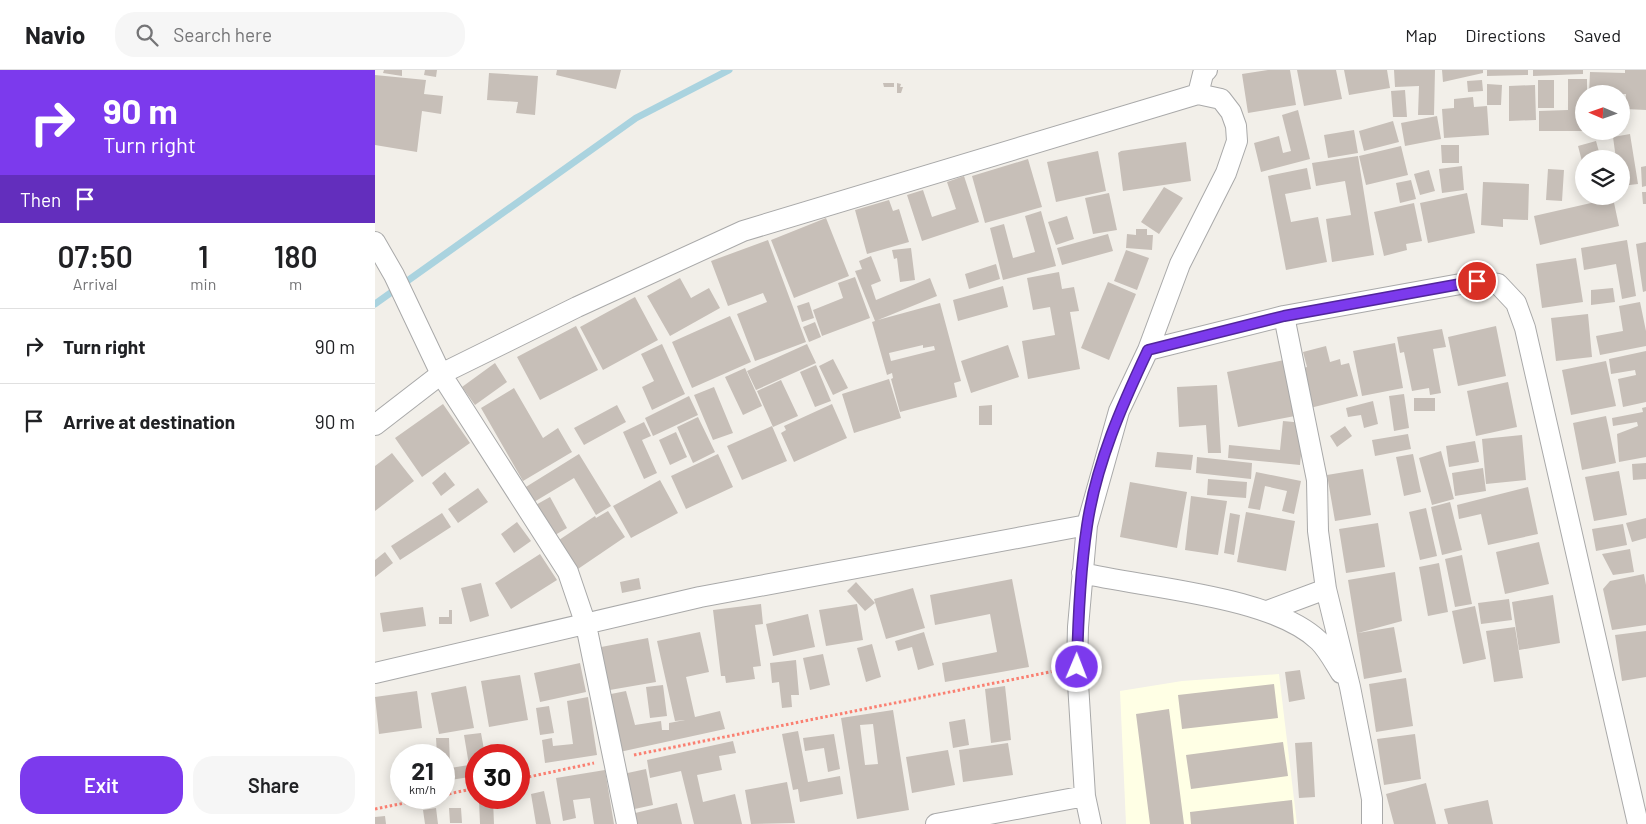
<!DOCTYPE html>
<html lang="en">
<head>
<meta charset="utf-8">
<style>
	:root { --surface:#fff; --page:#f6f6f6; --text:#202124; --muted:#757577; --line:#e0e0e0; --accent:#7c3aed }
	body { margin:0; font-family:Barlow,sans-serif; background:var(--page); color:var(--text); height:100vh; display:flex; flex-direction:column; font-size:19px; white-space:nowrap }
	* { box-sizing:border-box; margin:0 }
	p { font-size:16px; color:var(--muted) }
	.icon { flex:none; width:28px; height:28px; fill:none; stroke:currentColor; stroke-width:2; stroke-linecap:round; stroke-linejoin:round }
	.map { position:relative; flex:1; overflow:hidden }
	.drawer { display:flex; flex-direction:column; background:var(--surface); width:375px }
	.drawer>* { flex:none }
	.banner { background:#7c3aed; color:#fff; overflow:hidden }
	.needle { width:32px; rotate:272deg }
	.controls { position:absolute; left:1200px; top:15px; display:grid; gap:10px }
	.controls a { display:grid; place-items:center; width:55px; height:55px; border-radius:50%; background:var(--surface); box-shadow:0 2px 12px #0003; font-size:25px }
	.speed { position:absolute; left:15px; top:674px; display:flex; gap:10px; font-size:25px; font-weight:700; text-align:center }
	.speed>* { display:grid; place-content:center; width:65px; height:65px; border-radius:50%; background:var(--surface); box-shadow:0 2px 12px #0003; line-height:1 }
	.speed small { font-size:12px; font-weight:400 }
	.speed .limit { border:8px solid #d22; background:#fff; color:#111 }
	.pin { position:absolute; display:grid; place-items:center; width:42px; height:42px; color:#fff; margin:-21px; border:2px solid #fff; border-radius:50%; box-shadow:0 1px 5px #0007 }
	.me { position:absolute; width:55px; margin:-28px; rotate:1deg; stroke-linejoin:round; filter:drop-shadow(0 0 4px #0008) }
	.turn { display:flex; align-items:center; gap:18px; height:105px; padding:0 20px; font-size:22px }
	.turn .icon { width:65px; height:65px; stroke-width:2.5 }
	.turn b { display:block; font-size:35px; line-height:42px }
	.then { display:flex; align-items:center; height:48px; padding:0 20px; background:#0003; gap:10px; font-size:19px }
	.eta { display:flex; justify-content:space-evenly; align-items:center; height:85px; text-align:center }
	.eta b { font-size:30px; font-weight:600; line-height:35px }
	.cta { display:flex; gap:10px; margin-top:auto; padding:10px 20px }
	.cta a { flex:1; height:58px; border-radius:20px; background:var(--accent); color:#fff; font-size:20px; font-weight:600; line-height:58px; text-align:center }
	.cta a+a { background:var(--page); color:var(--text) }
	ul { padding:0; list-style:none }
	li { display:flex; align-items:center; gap:15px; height:75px; padding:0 20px; border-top:1px solid var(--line) }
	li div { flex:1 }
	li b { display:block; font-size:19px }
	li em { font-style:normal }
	header { display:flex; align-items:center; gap:30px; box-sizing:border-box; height:70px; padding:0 25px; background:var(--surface); border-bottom:1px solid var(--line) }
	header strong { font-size:24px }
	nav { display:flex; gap:28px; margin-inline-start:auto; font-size:18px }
	.search { width:350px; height:45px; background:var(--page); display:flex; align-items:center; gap:12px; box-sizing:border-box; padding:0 18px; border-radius:20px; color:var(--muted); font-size:19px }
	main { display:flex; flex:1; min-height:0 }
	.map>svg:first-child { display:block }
	.education { fill:#ffffe5 }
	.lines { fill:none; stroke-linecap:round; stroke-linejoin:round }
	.stream { stroke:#aad3df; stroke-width:7 }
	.building { fill:#c7bfb8; fill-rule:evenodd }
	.street-casing { stroke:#a9a9a9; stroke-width:22 }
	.path { stroke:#fa8072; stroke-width:3; stroke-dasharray:2.5 2.5; stroke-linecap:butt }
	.street { stroke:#fff; stroke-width:20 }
	.route-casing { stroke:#51269a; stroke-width:12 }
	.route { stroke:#7c3aed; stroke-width:9 }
</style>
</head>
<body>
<header>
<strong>Navio</strong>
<div class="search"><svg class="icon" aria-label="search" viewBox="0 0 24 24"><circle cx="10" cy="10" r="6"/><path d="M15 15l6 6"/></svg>Search here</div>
<nav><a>Map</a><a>Directions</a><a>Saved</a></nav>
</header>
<main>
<section class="drawer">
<div class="banner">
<div class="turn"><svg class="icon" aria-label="right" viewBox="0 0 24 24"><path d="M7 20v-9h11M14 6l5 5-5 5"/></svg><div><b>90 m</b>Turn right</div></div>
<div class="then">Then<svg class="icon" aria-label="arrive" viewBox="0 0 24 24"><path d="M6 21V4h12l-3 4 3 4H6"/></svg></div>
</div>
<div class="eta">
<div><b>07:50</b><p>Arrival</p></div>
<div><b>1</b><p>min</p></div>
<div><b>180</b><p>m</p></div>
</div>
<ul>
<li><svg class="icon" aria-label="right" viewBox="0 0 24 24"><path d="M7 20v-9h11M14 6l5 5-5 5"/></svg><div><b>Turn right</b></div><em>90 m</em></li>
<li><svg class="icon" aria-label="arrive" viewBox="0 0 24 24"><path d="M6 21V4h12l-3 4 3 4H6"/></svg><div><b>Arrive at destination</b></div><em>90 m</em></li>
</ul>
<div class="cta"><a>Exit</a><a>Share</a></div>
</section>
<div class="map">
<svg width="1271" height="754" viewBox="0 0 1271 754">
	<rect width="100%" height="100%" fill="#f2efe9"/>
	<path class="education" d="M904 604 922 754H751L745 621 807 611Z"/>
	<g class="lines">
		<path class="stream" d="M0 234 261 48 354 0"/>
	</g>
	<path class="building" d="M9 0H27V6L8 3Z
		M50 0H62L61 7 49 5Z
		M182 0H246L241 19 181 5Z
		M893 0H915L921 35 873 43 867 4Z
		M922 0H961L967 29 929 36Z
		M969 0H1012L1015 18 974 25Z
		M1019 0H1060L1059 45H1043L1044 16 1020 17Z
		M1067 0H1108V3L1068 12Z
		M1112 0H1153V5L1112 6Z
		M1158 0H1208V4L1158 6Z
		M1250 0H1271V40L1250 39 1251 24H1214L1215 2 1250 3Z
		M114 3 163 6 160 45 141 43 143 32 112 30Z
		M0 5 51 10 49 24 68 26 66 44 47 41 42 82 0 75Z
		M1193 9H1212V24H1209V61H1164V41L1193 40Z
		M1107 10 1108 21 1093 22 1092 11Z
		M1163 10H1179V38H1163Z
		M508 13H519V17H509Z
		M522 13 526 14 525 17H528L526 23H522Z
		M1112 14 1127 15 1126 35H1112Z
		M1160 15 1161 50 1134 51V16Z
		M1030 20 1032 47H1018L1016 21Z
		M1098 27 1099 37 1112 36 1114 65 1069 68 1067 39 1079 38V29Z
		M923 40 935 89 886 102 879 73 904 66 908 83 916 81 907 45Z
		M1062 46 1066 69 1030 76 1026 53Z
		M1018 51 1024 72 989 81 984 61Z
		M979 60 983 83 953 88 949 65Z
		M1255 64 1263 114 1246 116V89H1241L1238 67Z
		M1221 71 1226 89H1209L1208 95 1203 76Z
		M811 72 816 111 748 121 743 83 746 81Z
		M1066 75H1084V93H1067Z
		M1026 76 1033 105 991 115 984 86Z
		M723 81 731 121 681 132 672 92Z
		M983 86 999 185 957 192 951 149 976 145 970 111 941 116 937 93Z
		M653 89 667 137 610 153 597 106Z
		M1087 96 1089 120 1067 123 1064 99Z
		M1271 96V116L1267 117 1266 97Z
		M932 98 936 119 910 124 916 152 943 147 952 192 911 200 893 106Z
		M1173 99 1189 100 1187 131 1171 130Z
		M1054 100 1060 121 1045 125 1039 104Z
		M589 106 604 152 547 171 532 125 548 120 557 147 581 139 572 112Z
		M1036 110 1041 129 1025 133 1021 113Z
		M1108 112 1154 114 1153 150 1128 149V157L1106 155Z
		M789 117 808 128 784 164 766 152Z
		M1267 122H1271V134H1268Z
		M734 123 742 160 718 164 710 128Z
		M1092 123 1100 163 1053 173 1045 133Z
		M1238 128 1244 156 1165 175 1159 146Z
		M514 130 518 141 524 139 534 172 492 184 480 140Z
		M1039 133 1047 171 1031 174 1032 180 1009 186 999 142Z
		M666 141 681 196 628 210 615 158 629 154 638 188 660 182 650 146Z
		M692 146 699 169 681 175 673 152Z
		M451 148 474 206 419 228 396 170Z
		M761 159H772V165H778L777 180 751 178 752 164 761 165Z
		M733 164 738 181 687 195 682 178Z
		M393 170 431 272 380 291 362 244 392 232 388 223 353 236 336 191Z
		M1252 170 1261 226 1247 229 1241 194 1209 200 1206 178Z
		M1271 172V221L1268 222 1261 174Z
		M536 178 540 210 525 212 522 188 519 189 517 180Z
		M751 180 774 188 762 220 739 211Z
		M496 186 506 211 496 215 501 230 555 208 562 226 503 250 565 233 586 311 579 313 582 327 525 342 516 309 518 308 517 303 512 305 497 252 500 251 480 201 487 199 484 191ZM548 275V278L559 276 560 280 516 291 514 283Z
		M1201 188 1208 232 1167 238 1161 194Z
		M621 194 625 209 594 219 590 204Z
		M684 202 687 219 699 217 704 241 695 242 705 299 653 309 647 271 680 265 675 237 658 240 652 208Z
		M480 207 495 248 447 266 438 240 468 228 463 213Z
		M305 208 316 228 334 218 345 238 295 266 272 226Z
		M733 212 761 224 734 290 706 278Z
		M628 216 633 237 583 251 578 230Z
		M1238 218 1240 232 1216 235V220Z
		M260 227 283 270 228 300 205 257Z
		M434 232 439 248 427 252 422 236Z
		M1265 232 1271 261V276L1225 285 1221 266 1248 261 1244 236Z
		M1213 244 1217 287 1181 291 1176 248Z
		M355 246 376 292 317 318 297 272Z
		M440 252 446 267 434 272 428 257Z
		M201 256 223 300 165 330 142 287Z
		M1121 256 1131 306 1083 316 1073 267Z
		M1067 259 1071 277 1058 279 1066 323 1055 325 1054 318 1037 321 1029 282 1025 283 1022 267Z
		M1020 273 1028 318 987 326 978 281Z
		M287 274 310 324 277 340 267 317 279 311 266 284Z
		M432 274 441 293 381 320 372 301Z
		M633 275 644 307 596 323 586 291Z
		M951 276 955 292 965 289 966 295 974 293 983 326 935 338 925 299 932 297 928 282Z
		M1271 281V332L1248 337 1243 309 1261 305 1260 300 1236 304 1234 289Z
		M458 289 473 318 458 325 444 296Z
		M909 290 920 346 863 357 852 302Z
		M1231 291 1241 336 1196 345 1187 300Z
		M120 293 132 312 100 335 87 317Z
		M441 295 456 331 440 337 425 302Z
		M370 298 387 336 368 345 350 307Z
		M514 309 526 348 479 363 467 324Z
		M406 310 423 346 398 357 382 321Z
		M1133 312 1142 357 1101 366 1092 321Z
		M842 315 846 383H833L831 355 804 357 802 317Z
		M339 317 358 363 338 370 319 325Z
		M139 318 168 368 183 358 197 382 148 411 106 338Z
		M1029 324 1034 358 1019 361 1014 326Z
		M314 326 323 345 278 366 270 348Z
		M1039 328H1060V341H1039Z
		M998 331 1003 354 989 358 986 345 973 347 971 338Z
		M68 334 95 373 47 407 20 368Z
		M457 334 472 368 419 392 406 363 411 360 409 356Z
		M242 335 251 352 209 375 199 358Z
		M617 335V355H604V336Z
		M1271 337V387L1244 392 1242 364 1263 356 1262 352 1238 356 1237 348 1268 342 1267 338Z
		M1231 346 1241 393 1207 400 1198 353Z
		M323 347 340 382 318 393 302 357Z
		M908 351 929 353 925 395 853 388 854 375 905 380Z
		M269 352 276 366 267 370 282 403 269 409 248 362Z
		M397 356 412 391 367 410 352 376Z
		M970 356 977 366 962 377 955 366Z
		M301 362 312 387 295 395 284 370Z
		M1033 364 1036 379 1000 386 997 370Z
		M1147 365 1151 410 1111 414 1107 369Z
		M1100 371 1104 392 1074 397 1071 376Z
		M1066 381 1079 429 1057 435 1044 388Z
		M782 382 818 385 816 400 780 397Z
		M17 383 39 411 0 441V396Z
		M204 384 236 436 221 445 199 408 154 435 146 420Z
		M343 384 358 417 311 439 296 406Z
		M1038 384 1046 422 1029 426 1021 387Z
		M822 387 877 393 876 409 821 403Z
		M1271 393V409L1258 410 1257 394Z
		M1108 398 1111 421 1080 426 1077 403Z
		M988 399 996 445 960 451 952 405Z
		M1244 401 1252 445 1219 451 1210 407Z
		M70 402 80 415 66 426 57 413Z
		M881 402 926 411 919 444 907 441 912 421 890 416 885 440 873 438Z
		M833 409 872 412 871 428 832 425Z
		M285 410 303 443 256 468 238 436Z
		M755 412 812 422 802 478 745 467Z
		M1153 417 1163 464 1113 475 1106 444 1084 449 1082 435Z
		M103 418 113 432 83 453 73 439Z
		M816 426 852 431 843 485 810 480Z
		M175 427 192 458 175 468 157 437Z
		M1075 432 1087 480 1067 485 1056 437Z
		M1051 438 1062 486 1045 490 1034 442Z
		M233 441 250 467 200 501 181 472 220 446 221 448Z
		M871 442 920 451 911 501 862 492Z
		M67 443 76 457 25 490 16 476Z
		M855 443 865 445 859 485 849 483Z
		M1271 448V468L1257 472 1251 453Z
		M142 452 156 471 139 483 126 464Z
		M1003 453 1010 497 971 503 964 459Z
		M1248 454 1252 475 1221 481 1217 459Z
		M1164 472 1174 514 1130 524 1121 482Z
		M1255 479 1259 502 1238 505 1227 484Z
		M10 482 18 493 0 507V490Z
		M165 484 182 510 136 539 120 513Z
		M1087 485 1097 534 1080 537 1070 489Z
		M1064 493 1073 542 1053 546 1044 497Z
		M1020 502 1027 551 983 563 1019 557 1027 602 989 609 973 510Z
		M1269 504 1271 515V555L1237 560 1228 519 1235 511Z
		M264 508 266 519 247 523 245 512Z
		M637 509 654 597 570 612 567 593 622 582 615 544 560 555 555 525Z
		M481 512 500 533 490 541 472 521Z
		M106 513 114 546 95 552 86 518Z
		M538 518 550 558 511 569 499 529Z
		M1178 525 1185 573 1144 580 1137 532Z
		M1134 529 1137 550 1106 554 1103 533Z
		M386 534 388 554 380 555 386 596 378 597 380 609 351 613 350 606H346L338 540Z
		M482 534 488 570 451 576 444 540Z
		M1100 536 1111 589 1088 594 1077 541Z
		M48 537 51 556 8 562 5 543Z
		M74 540H77V554H64V547H74Z
		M433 544 440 577 398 586 391 554Z
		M1140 557 1148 608 1119 612 1111 561Z
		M1271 561V607L1247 611 1240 565Z
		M325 562 334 602 311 607 320 647 345 641 350 659 240 683 231 625 251 621 260 655 286 651 287 660H294V653L310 650 300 651 282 571Z
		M549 562 559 595 543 600 537 577 523 581 520 571Z
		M273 568 281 612 229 621 221 578Z
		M497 574 506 607 491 612 482 578Z
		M448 584 455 615 435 620 428 588Z
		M421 590 424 625H416L417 637 407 638 404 612 397 613 395 593Z
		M205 593 211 622 165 632 159 603Z
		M925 600 930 629 914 632 910 602Z
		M145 605 153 650 114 657 106 611Z
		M1031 608 1038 656 1001 662 994 614Z
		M899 614 903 648 807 659 803 625Z
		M288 615 292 646 275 648 271 617Z
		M91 616 99 658 64 664 56 623Z
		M630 616 636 670 616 673 610 619Z
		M42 621 47 658 4 664 0 627Z
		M213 627 222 685 170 693 167 670 177 668 178 676 198 674 192 631Z
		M174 636 179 663 165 665 161 638Z
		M794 639 809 754H775L761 644Z
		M518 640 534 740 482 749 466 648ZM498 654 503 694 490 695 485 655Z
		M590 649 594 675 578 678 574 652Z
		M423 661 433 712 465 706 468 724 425 732 423 719 418 720 407 664Z
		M106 663 110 685H101V706L69 711V699L94 695 89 665Z
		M459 664 465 699 453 702 449 678 430 681 428 668Z
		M1040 664 1046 709 1009 715 1002 669Z
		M61 668H74L75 695H69V685H62Z
		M358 671 361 683 344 686 347 700 322 705 328 732 360 724 367 754H319L306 701 275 708 272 690Z
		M908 672 913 706 816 719 811 685Z
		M937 672 940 727 924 728 920 673Z
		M633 673 638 705 588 712 584 680Z
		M573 680 580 715 537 723 531 687Z
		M271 699 278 735 255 740 248 704Z
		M230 700 239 754H219L215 728 198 730 201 748 188 751 181 708Z
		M26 708V720L21 721 19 710Z
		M412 712 420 753 376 754 370 720Z
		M1051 713 1061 754H1019L1011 724Z
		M169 721 176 754H161L156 724Z
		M118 730 119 754H105L104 731Z
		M917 730 919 754H816L815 742Z
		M1113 730 1118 754H1073L1069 739Z
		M302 733 307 754H259L256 744Z
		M61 738 63 754H50L48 740Z
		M74 738H86L87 753H75Z
		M10 746 11 754H0V747Z"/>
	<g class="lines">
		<g class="street-casing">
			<path id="street" d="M823 24 828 4 832 0
				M0 172 19 205 66 304 193 502 211 555 252 754
				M909 246 942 410 943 461 951 519 975 617 997 729V754
				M773 280 909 246 1102 211 1123 214 1141 233 1150 258 1263 754
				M0 355 66 304 202 237 368 161 823 24 846 29 856 42 861 56 862 71 851 103 805 194 773 280 744 341 712 455 703 557 702 597 710 726 716 754
				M707 503C772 518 898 526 944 571 953 580 959 592 966 603
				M892 541 951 519
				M0 603 325 527 712 455
				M561 754 710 726"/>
		</g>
		<path class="path" d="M259 685 680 601
			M144 709 219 693
			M69 725 101 718
			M0 739 55 728"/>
		<use href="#street" class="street"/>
	</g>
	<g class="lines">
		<g class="route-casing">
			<path id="route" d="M702 597C703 550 705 502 712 456 721 394 747 335 773 280L909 246 1102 211"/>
		</g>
		<use href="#route" class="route"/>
	</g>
</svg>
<div class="controls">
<a><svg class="needle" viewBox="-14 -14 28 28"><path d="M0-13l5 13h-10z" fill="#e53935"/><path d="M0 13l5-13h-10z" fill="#757577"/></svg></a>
<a><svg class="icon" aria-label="layers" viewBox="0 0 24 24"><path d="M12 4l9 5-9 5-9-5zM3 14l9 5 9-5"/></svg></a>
</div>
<div class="speed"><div>21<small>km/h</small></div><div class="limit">30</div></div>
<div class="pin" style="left:1102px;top:211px;background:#d93025"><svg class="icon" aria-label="arrive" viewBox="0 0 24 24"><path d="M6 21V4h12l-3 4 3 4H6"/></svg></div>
<svg class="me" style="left:702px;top:597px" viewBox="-20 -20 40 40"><circle r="17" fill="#7c3aed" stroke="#fff" stroke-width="3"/><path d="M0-11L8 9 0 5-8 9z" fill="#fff"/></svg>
</div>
</main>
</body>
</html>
